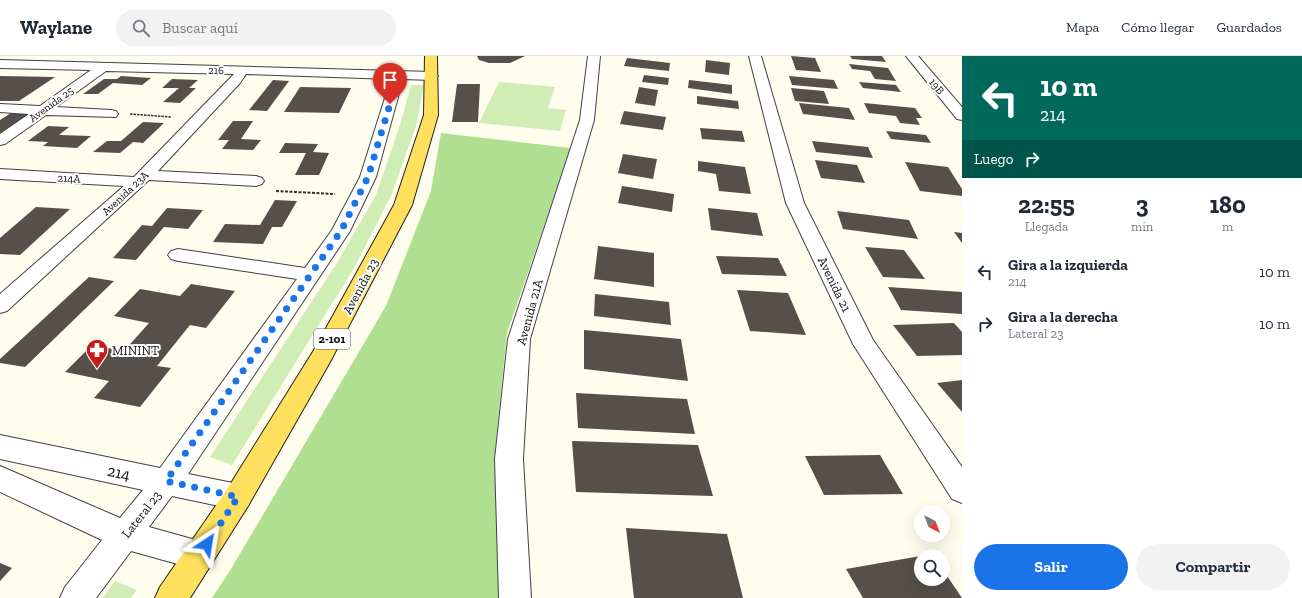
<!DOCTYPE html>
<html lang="es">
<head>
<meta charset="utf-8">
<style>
	:root { --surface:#fff; --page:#f2f2f3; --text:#1f2937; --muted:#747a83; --line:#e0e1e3; --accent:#1a73e8 }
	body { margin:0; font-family:"Zilla Slab",serif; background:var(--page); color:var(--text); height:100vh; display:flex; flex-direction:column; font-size:15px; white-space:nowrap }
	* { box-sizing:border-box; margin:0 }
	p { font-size:13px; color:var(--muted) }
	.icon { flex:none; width:22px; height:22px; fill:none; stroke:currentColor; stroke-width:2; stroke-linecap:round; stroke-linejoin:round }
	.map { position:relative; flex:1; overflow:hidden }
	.panel { display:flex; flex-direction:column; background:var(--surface); width:340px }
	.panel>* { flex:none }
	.top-card { background:#00695c; color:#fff; overflow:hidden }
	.needle { width:26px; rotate:138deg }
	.controls { position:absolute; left:914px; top:450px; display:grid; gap:8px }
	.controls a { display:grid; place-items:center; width:36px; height:36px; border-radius:50%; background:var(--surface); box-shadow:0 4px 16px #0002; font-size:20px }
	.pin { position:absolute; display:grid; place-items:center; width:34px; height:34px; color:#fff; margin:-41px -17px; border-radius:50% 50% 50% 0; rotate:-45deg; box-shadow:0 0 4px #0007 }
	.pin .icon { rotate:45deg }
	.me { position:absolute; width:44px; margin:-22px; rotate:33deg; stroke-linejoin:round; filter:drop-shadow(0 0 3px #0008) }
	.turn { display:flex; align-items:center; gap:14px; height:84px; padding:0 12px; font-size:18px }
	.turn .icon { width:52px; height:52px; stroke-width:2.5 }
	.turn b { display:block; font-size:28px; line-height:34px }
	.then { display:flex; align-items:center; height:38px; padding:0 12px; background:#0003; gap:8px; font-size:15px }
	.eta { display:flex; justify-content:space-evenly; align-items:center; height:68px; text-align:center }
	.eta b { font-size:24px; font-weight:800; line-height:28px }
	.button { display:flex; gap:8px; margin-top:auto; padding:8px 12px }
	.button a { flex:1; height:46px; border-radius:24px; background:var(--accent); color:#fff; font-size:16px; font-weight:800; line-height:46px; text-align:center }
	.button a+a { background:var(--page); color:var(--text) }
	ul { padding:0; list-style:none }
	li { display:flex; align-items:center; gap:12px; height:52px; padding:0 12px }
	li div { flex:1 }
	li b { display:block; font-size:15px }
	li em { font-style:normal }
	header { display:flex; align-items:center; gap:24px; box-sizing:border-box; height:56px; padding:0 20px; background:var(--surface); border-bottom:1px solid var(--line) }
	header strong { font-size:19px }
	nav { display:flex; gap:22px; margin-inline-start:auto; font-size:14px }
	.search { width:280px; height:36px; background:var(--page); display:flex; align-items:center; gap:10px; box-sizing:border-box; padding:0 14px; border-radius:22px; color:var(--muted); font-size:15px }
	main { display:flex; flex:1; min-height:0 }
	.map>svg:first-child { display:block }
	.green { fill:#cfedb4 }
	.forest { fill:#b1df92 }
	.building { fill:#574f49 }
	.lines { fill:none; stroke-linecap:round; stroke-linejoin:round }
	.minor-casing { stroke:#414141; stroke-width:2 }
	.major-casing { stroke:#1f1f1f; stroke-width:2 }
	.path-far1 { stroke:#303030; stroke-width:1.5; stroke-dasharray:2.5 1; stroke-linecap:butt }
	.path { stroke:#303030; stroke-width:2; stroke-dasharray:3 1.5; stroke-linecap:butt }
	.minor { fill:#fff; fill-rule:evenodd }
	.major { fill:#ffe05e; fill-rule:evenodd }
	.route { stroke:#1a73e8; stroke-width:7; stroke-dasharray:0 12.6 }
	.labels { text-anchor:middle; stroke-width:4; stroke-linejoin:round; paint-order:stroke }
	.far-street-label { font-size:11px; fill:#0e0e0e; stroke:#fff }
	.shield { fill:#fff; stroke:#565656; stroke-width:1 }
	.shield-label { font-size:12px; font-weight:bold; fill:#0e0e0e }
	.street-label { font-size:13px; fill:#0e0e0e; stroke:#fff }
	.poi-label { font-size:13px; fill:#0e0e0e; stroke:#fff; text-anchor:start }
	.near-street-label { font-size:16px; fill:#0e0e0e; stroke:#fff }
</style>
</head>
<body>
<header>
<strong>Waylane</strong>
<div class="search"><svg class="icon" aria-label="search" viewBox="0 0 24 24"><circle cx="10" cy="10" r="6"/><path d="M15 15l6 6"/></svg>Buscar aquí</div>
<nav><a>Mapa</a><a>Cómo llegar</a><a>Guardados</a></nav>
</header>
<main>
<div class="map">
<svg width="962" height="542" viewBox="0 0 962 542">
	<rect width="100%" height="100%" fill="#fffdee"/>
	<path class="green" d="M499 26 555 31 548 52 566 54 560 75 479 67Z
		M411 29H424L416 70 391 140 354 212 232 409 210 401 337 207 376 139 400 69Z
		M115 525 137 534 131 542H103Z"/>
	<path class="forest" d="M441 77 571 92 507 277 494 406 506 542H212L231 513 386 250 431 135Z"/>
	<path class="building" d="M477 0H525L510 7H489L479 4Z
		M791 0 815 2 821 16 796 14Z
		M850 0H882L886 6 852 3Z
		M627 2 670 7 669 15 624 10Z
		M706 4 730 7 729 19 705 16Z
		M849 8 888 12 896 25 875 23 870 15 852 13Z
		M644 19 669 22 668 29 642 26Z
		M0 20H1L55 21 19 45H0Z
		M121 20 151 22 142 29 113 27 98 38H83L104 23H117Z
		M789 20 834 24 838 33 792 29Z
		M172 23 198 24 189 32H196L180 47 163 46 179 32H162Z
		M273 24 289 25 267 55 249 54Z
		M689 24 732 29V38L688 32Z
		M859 26 896 29 901 36 863 32Z
		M457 28H480L478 66H452Z
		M300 31 351 32 339 57 284 56Z
		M639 31 658 34 655 50 635 47Z
		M791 32 824 35 829 48 795 45Z
		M697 40 738 45 739 53 697 48Z
		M799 47 849 52 855 64 803 58Z
		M864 47 915 52 922 62H916L920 69 900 67 896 60 869 57Z
		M624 55 666 61 663 74 620 68Z
		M11 57 29 58 0 77V64Z
		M233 65H253L241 83 261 84 253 94 222 93 229 84H218Z
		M143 66 164 67 143 87 133 86 120 97 93 96 107 85H121Z
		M48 70 69 71 59 79 91 80 77 92 43 90 48 86 28 85Z
		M700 72 742 75 745 86 702 83Z
		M886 75 926 79 931 87 891 83Z
		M812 85 868 91 873 102 816 96Z
		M285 87 318 88 313 96 329 97 319 119H295L306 97H279Z
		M623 98 657 103 653 123 618 117Z
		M815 104 857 109 865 127 821 122Z
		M698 105 745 111 751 138 719 135 716 118 698 115Z
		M905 106 948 111 962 133V140L920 135Z
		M622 130 674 138 672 156 618 147Z
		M275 144 297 145 282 171H272L263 188 213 186 225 168 260 169Z
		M36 151 70 153 20 199 0 198V182Z
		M167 152 203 154 188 173 164 171 136 204 113 202 142 169 152 170Z
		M708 152 757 157 763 180 711 174Z
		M837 155 909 164 918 183 843 173Z
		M954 176 962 177V187Z
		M598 190 654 197V231L594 223Z
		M865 191 904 194 925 223 883 221Z
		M716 200 778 202 787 220 722 218Z
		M89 221 114 225 25 311 0 307V303Z
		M191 228 235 235 206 272 190 269 157 310 171 312 140 351 94 342 109 325 65 316 92 289 124 295 149 267 114 260 140 233 180 240Z
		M888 231 962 236V258L901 254Z
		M737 234 788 237 806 279 750 275Z
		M595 238 669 246 671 269 594 260Z
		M954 267 962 276V299L917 300 893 269Z
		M584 274 681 283 688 325 584 313Z
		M962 324V356L937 327Z
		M576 337 687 343 695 378 578 372Z
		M572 385 698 389 713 440 576 436Z
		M880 399 903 438 824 439 805 400Z
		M626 472 727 478 743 542H634Z
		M932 498 934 501 921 500V523H943V514L962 542H863L846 513Z
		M0 507 12 512 0 525Z"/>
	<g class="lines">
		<g class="minor-casing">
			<path id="minor" d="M588 0H600L594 64 530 283 523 403 531 542H499L495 403 508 283 580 64Z
				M749 0H761L804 147 873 284 962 411V447L952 443 853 288 786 147Z
				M906 0H918L962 51V64L957 63Z
				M0 4 432 16 438 20 432 24 403 23 376 121 350 175 188 418 238 428 248 432 252 441 248 450 238 454 172 440 149 471 210 488 214 499 210 510 199 514 131 495 96 542H60L65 531 102 484 0 436V410L120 462 143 434 0 403V379L160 412 297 223 178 205 171 203 168 199 171 195 178 193 305 212 332 174 360 121 391 23 246 18 240 27 158 115 256 120 262 122 264 125 262 128 256 130 149 124 7 255 0 257V238L124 130 0 123V113L134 121 234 18 106 15 56 51 111 54 116 55 118 58 116 61 46 59 5 88 0 89V78L29 58 0 56V48L40 50 91 14 0 12Z"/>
		</g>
		<g class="major-casing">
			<path id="major" d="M425 0H437L438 59 412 149 330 306 248 450 190 542H155L160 531 228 432 314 294 394 149 424 59Z"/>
		</g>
		<path class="path-far1" d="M130 58 171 61"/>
		<path class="path" d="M276 135 335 138"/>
		<use href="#minor" class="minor"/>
		<use href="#major" class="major"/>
	</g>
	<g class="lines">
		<path class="route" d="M207 488 238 441 166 425 341 175 368 121 390 48"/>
	</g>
	<defs>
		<g id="pharmacy-pin" transform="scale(1.15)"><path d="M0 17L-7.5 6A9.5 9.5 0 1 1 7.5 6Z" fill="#c91a1a" stroke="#fff"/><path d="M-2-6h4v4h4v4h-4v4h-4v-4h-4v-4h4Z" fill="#fff"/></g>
	</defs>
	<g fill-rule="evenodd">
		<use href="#pharmacy-pin" x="97" y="294"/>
	</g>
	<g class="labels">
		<g class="far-street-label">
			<text transform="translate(216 14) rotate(2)" y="4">216</text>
			<text transform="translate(937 30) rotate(50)" y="4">19B</text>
			<text transform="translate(51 48) rotate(-36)" y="4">Avenida 25</text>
			<text transform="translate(69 122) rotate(3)" y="4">214A</text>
			<text transform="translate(125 137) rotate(-43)" y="4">Avenida 23A</text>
		</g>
		<rect class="shield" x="314" y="273" width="36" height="20" rx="3"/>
		<g class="shield-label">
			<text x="332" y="287">2-101</text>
		</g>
		<g class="street-label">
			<text transform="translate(835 228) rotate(64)" y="5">Avenida 21</text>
			<text transform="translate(360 230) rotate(-62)" y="5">Avenida 23</text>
			<text transform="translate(529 256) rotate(-75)" y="5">Avenida 21A</text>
			<text transform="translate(141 458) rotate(-52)" y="5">Lateral 23</text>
		</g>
		<g class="poi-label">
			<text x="112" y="299">MININT</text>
		</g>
		<g class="near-street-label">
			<text transform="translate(119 416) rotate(12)" y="6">214</text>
		</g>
	</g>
</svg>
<div class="controls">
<a><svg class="needle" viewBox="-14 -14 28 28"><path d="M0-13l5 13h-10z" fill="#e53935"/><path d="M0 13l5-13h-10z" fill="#747a83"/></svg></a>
<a><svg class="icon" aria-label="search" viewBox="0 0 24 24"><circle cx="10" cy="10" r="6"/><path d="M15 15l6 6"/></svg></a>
</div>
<div class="pin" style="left:390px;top:48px;background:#d93025"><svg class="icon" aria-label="arrive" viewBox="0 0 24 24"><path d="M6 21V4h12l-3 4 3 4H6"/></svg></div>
<svg class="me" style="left:207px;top:488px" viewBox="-20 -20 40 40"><path d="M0-17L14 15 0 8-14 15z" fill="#1a73e8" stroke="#fff" stroke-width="4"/></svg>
</div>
<section class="panel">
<div class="top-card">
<div class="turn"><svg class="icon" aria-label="left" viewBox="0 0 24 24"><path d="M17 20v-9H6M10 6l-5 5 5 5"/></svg><div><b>10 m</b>214</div></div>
<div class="then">Luego<svg class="icon" aria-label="right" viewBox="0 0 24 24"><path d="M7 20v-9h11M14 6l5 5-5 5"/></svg></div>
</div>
<div class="eta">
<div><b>22:55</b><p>Llegada</p></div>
<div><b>3</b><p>min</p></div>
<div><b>180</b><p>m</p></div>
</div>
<ul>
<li><svg class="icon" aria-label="left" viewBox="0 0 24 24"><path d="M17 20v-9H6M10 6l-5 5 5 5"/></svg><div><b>Gira a la izquierda</b><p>214</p></div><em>10 m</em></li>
<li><svg class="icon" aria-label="right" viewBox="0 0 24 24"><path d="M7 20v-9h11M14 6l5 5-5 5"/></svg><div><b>Gira a la derecha</b><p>Lateral 23</p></div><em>10 m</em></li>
</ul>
<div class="button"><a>Salir</a><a>Compartir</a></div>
</section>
</main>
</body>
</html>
